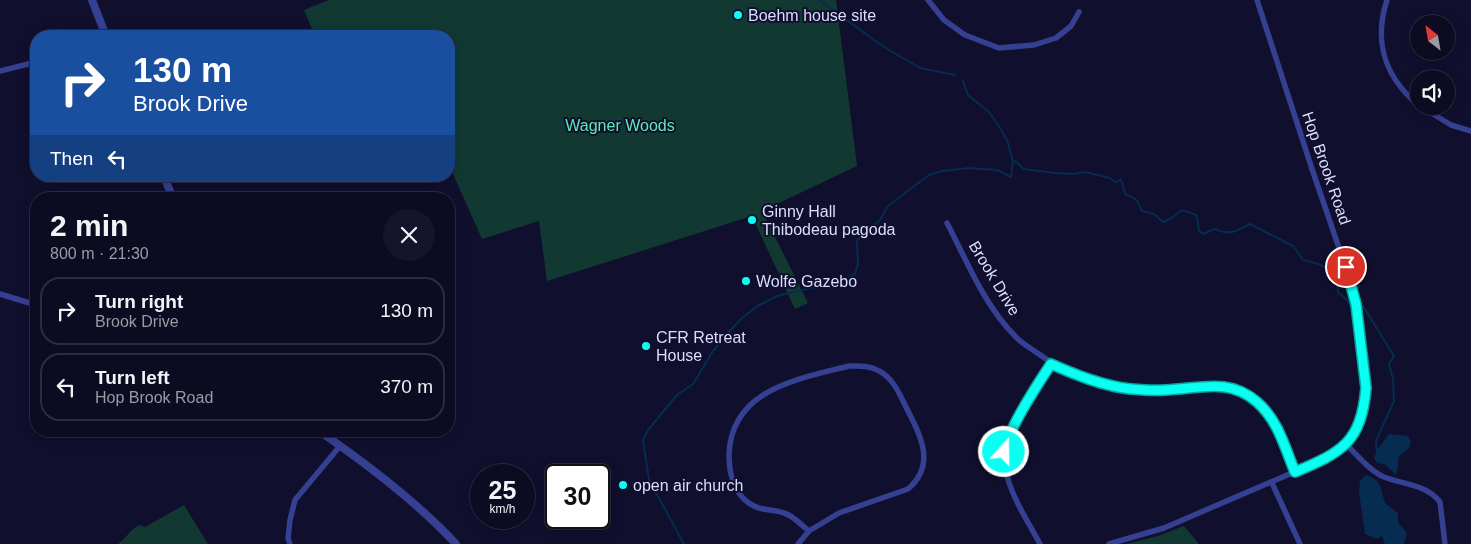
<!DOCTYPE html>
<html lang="en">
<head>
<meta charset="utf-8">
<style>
	:root { --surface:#0c0b22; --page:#15142a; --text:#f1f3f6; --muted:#9a9ba5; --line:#2c2b40 }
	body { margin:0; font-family:Arial,sans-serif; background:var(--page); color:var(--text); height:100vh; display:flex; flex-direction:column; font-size:19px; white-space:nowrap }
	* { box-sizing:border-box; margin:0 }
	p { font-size:16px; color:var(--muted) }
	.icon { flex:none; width:28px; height:28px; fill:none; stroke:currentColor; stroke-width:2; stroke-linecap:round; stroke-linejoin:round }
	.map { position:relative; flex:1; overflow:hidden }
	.sheet { position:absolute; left:30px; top:192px; width:425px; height:245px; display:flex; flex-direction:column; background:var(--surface); border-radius:20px; box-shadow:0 2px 12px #0003,0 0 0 1px var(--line) }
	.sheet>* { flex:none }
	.guide { position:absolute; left:30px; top:30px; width:425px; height:152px; border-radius:20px; box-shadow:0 2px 12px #0003,0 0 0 1px var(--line); background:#1a4fa0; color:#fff; overflow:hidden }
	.needle { width:32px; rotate:329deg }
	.controls { position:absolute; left:1410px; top:15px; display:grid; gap:10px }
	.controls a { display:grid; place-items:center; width:45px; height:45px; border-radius:50%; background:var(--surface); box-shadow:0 2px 12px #0003,0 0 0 1px var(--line); font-size:25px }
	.speed { position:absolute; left:470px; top:464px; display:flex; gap:10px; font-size:25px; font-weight:700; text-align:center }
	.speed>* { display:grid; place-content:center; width:65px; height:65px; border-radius:50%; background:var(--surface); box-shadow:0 2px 12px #0003,0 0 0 1px var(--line); line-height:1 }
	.speed small { font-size:12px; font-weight:400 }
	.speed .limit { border:2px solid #111; border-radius:8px; background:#fff; color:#111 }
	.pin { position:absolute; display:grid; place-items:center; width:42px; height:42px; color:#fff; margin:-21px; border:2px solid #fff; border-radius:50%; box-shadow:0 1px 5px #0007 }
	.me { position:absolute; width:55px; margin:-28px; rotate:21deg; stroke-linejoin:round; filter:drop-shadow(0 0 4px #0008) }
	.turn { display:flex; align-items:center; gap:18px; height:105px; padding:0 20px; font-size:22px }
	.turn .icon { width:65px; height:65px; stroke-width:2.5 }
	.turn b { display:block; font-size:35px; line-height:42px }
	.then { display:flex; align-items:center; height:48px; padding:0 20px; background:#0003; gap:10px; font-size:19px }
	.round { display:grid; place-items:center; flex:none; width:52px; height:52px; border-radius:26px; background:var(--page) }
	.overview { display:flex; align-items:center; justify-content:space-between; height:85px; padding:0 20px }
	h1 { font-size:30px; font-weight:600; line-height:38px }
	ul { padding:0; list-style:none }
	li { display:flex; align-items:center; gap:15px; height:68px; margin:0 10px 8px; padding:0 10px; border:2px solid var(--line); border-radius:20px }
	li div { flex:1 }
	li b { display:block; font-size:19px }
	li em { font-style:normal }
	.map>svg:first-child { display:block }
	.green { fill:#113932 }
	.water { fill:#062c51 }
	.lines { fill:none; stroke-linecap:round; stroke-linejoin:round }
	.stream { stroke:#062c51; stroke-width:2 }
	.minor { stroke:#364092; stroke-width:5.5 }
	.tertiary { stroke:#364092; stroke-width:8 }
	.route-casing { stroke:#05a69d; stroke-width:12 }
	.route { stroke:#08fff2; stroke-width:9 }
	.poi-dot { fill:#08fff2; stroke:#100f2e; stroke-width:2 }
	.labels { text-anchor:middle; stroke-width:4; stroke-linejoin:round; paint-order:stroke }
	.poi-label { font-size:16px; fill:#dcdeff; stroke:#100f2e; text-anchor:start }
	.park-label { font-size:16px; fill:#5cecb2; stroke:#100f2e }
	.street-label { font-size:16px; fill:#dcdeff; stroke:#100f2e }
</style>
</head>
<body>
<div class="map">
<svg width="1471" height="544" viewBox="0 0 1471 544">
	<rect width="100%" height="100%" fill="#100f2e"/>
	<path class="green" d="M329 0H836L857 166 762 211 808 303 795 309 752 216 547 281 539 221 482 239 449 165V36H315L304 10Z
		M184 505 208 544H118C126 538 131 529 139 525L145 527Z
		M1184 526 1199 544H1126L1158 536Z"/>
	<path class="water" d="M1389 434 1408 436 1411 442 1409 448 1399 456 1397 472 1395 474 1386 465 1376 462 1374 458 1377 450Z
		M1366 475C1385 482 1379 488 1385 502 1387 506 1394 510 1398 513V522L1407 533 1404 544H1385L1382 536 1377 539 1365 534 1359 492 1360 481Z"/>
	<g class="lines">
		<path class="stream" d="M819 0 884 47 920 68 955 75
			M963 81 968 95 989 112 1000 128 1007 140 1013 161
			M1358 306H1363L1394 356 1389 364 1393 379 1394 401 1376 441 1377 451
			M684 544 649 480 643 440 648 430 677 395 693 384 713 351 726 335 741 319 756 307 777 296 811 288 832 286 855 274 858 264 857 240 880 220 888 206 929 175 942 171 969 168 997 170 1011 177 1013 161 1017 162 1023 169 1056 173 1073 174 1085 172 1110 178 1115 182 1121 180 1126 195C1136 197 1138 202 1142 211L1154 214 1163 222 1170 219 1182 210 1196 215 1198 222 1199 231 1203 234 1215 229C1231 236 1236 231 1250 224L1293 246 1303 260C1322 264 1338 269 1338 292L1348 301 1351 307H1353"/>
		<path class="minor" d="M928 0 944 20 965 35 999 48 1034 45 1056 38 1071 26 1079 12
			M1387 0C1373 43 1385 77 1419 106
			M0 71 36 62
			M1420 106 1451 125 1471 131
			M947 223C967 261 984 305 1015 336 1020 342 1027 346 1033 350 1070 378 1117 392 1164 391 1191 390 1222 379 1246 394 1274 411 1283 443 1295 472
			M0 294 36 305
			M849 366C859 366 869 365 879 371 893 378 899 393 906 407 920 435 937 464 908 489L839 513 809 531C801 525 794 516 784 513 768 508 757 512 743 498 732 486 729 471 729 455 731 389 798 379 849 366Z
			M1346 444C1357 455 1370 471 1384 477 1404 485 1426 484 1440 502L1445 544
			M1272 483 1300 544
			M290 544 288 538 290 520 295 500 340 446
			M798 544 809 531
			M1040 544C1025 516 1003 485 1004 452 1005 434 1040 381 1051 363
			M1109 544 1164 528 1329 457 1346 444 1357 427 1364 409 1366 388 1356 309 1351 283 1312 169 1257 0"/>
		<path class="tertiary" d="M92 0 106 36
			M164 176 173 199
			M319 431C367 464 416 501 456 544"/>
	</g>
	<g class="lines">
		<g class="route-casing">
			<path id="route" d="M1004 452C1008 429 1037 385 1051 364 1076 375 1103 386 1131 389 1142 390 1154 391 1165 390 1199 389 1229 377 1257 402 1278 420 1285 448 1295 472 1342 452 1361 443 1366 388L1356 304 1346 267"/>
		</g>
		<use href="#route" class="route"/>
	</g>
	<g class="poi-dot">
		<circle cx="738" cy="15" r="5"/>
		<circle cx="752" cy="220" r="5"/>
		<circle cx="746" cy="281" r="5"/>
		<circle cx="646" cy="346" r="5"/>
		<circle cx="623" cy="485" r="5"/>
	</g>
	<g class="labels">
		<g class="poi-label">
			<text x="748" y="21">Boehm house site</text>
			<text x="762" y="217">Ginny Hall<tspan x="762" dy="18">Thibodeau pagoda</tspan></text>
			<text x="756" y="287">Wolfe Gazebo</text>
			<text x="656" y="343">CFR Retreat<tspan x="656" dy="18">House</tspan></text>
			<text x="633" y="491">open air church</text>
		</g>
		<g class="park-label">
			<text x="620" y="131">Wagner Woods</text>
		</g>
		<g class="street-label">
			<text transform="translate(1327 168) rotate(71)" y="6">Hop Brook Road</text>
			<text transform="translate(995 278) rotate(59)" y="6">Brook Drive</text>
		</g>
	</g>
</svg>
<div class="controls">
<a><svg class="needle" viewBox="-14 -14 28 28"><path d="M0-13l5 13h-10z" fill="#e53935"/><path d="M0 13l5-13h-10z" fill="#9a9ba5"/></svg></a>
<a><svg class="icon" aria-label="sound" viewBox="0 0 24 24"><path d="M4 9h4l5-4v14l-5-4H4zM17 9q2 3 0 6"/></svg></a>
</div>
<div class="speed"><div>25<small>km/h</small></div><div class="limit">30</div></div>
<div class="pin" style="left:1346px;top:267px;background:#d93025"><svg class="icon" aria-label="arrive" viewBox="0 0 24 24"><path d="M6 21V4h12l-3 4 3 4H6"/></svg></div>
<svg class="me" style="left:1004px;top:452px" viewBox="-20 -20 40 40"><circle r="17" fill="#08fff2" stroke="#fff" stroke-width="3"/><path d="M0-11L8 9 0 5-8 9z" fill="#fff"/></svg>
<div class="guide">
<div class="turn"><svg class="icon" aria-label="right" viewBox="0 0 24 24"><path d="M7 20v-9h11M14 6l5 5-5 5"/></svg><div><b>130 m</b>Brook Drive</div></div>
<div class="then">Then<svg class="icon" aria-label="left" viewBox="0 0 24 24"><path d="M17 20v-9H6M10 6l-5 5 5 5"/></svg></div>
</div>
<section class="sheet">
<div class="overview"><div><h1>2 min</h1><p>800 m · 21:30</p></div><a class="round"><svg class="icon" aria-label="close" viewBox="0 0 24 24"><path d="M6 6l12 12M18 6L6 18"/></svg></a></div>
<ul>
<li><svg class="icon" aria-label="right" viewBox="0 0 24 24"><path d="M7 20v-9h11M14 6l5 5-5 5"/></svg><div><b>Turn right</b><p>Brook Drive</p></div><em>130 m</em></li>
<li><svg class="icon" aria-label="left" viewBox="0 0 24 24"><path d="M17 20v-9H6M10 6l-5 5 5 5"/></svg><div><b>Turn left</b><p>Hop Brook Road</p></div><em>370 m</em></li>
</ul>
</section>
</div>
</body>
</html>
